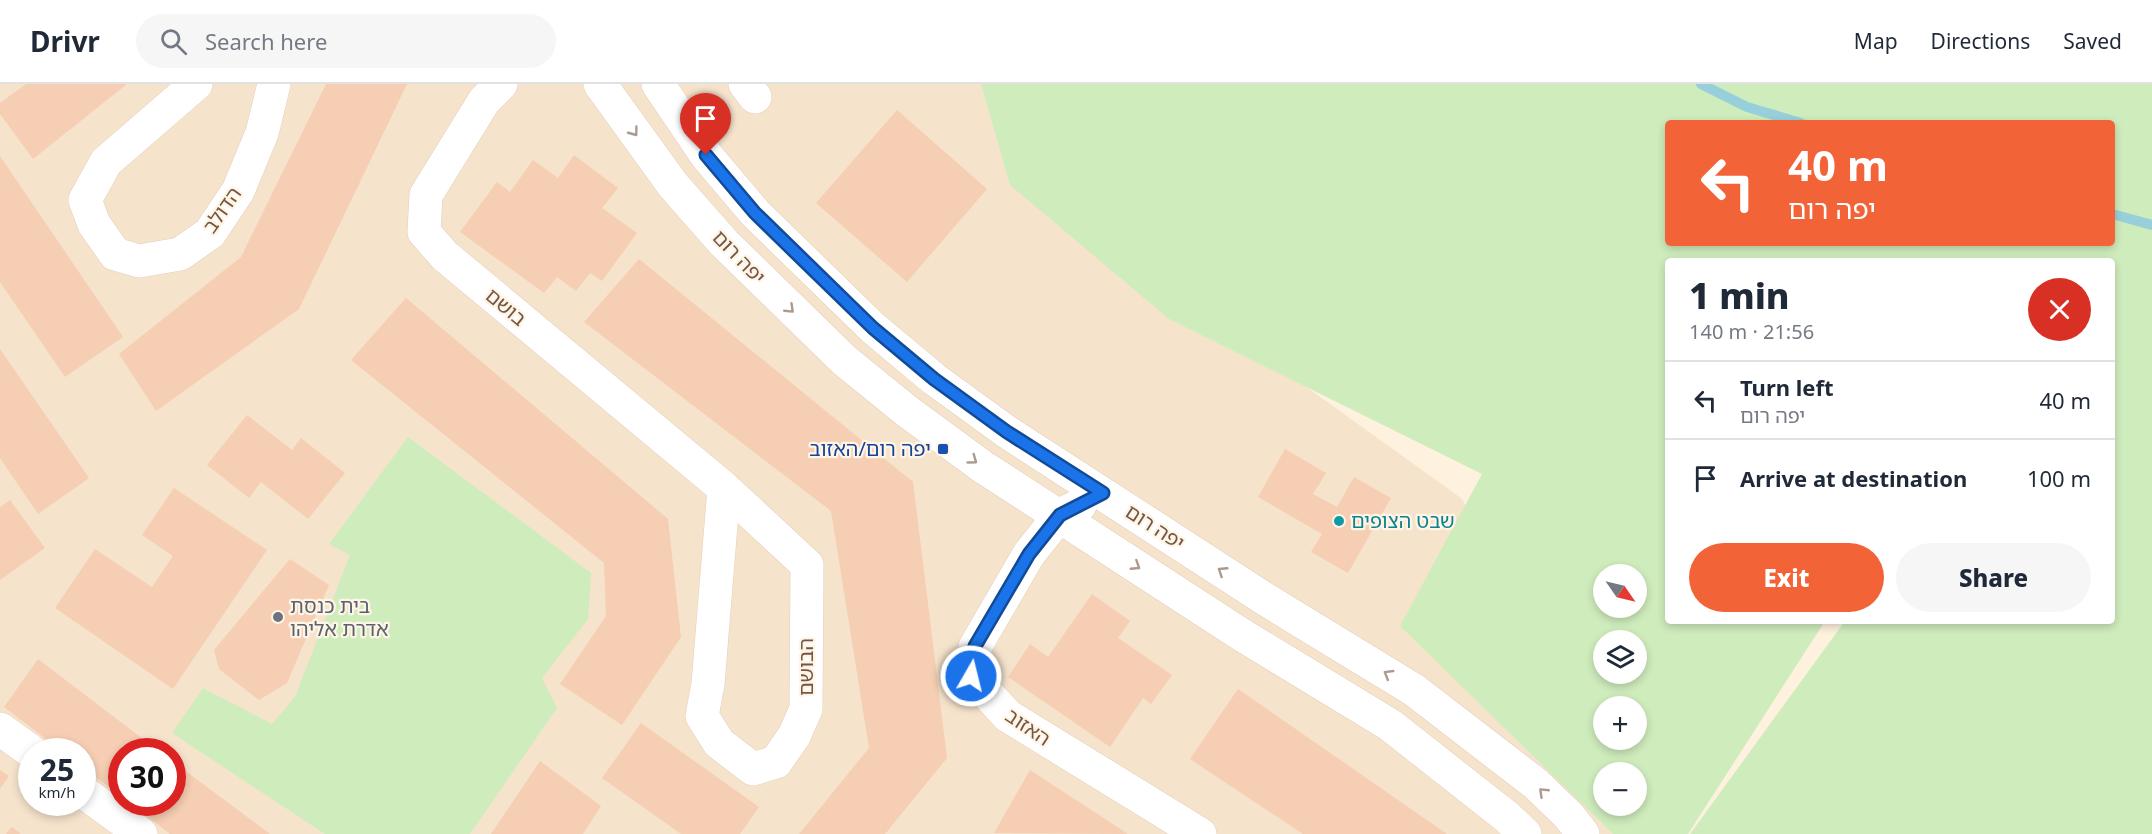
<!DOCTYPE html>
<html lang="en">
<head>
<meta charset="utf-8">
<style>
	:root { --surface:#fff; --page:#f6f6f7; --text:#1f2937; --muted:#747a83; --line:#e0e1e3; --accent:#f26338 }
	body { margin:0; font-family:"Noto Sans","Noto Sans Hebrew",sans-serif; background:var(--page); color:var(--text); height:100vh; display:flex; flex-direction:column; font-size:22px; white-space:nowrap }
	* { box-sizing:border-box; margin:0 }
	p { font-size:20px; color:var(--muted) }
	.icon { flex:none; width:33px; height:33px; fill:none; stroke:currentColor; stroke-width:2; stroke-linecap:round; stroke-linejoin:round }
	.map { position:relative; flex:1; overflow:hidden }
	.side { position:absolute; left:1665px; top:174px; width:450px; height:366px; display:flex; flex-direction:column; background:var(--surface); border-radius:6px; box-shadow:0 3px 9px #0003 }
	.side>* { flex:none }
	.top-card { position:absolute; left:1665px; top:36px; width:450px; height:126px; border-radius:6px; box-shadow:0 3px 9px #0003; background:#f26338; color:#fff; overflow:hidden }
	.needle { width:39px; rotate:124deg }
	.fabs { position:absolute; left:1593px; top:480px; display:grid; gap:12px }
	.fabs a { display:grid; place-items:center; width:54px; height:54px; border-radius:50%; background:var(--surface); box-shadow:0 3px 9px #0003; font-size:30px }
	.speed { position:absolute; left:18px; top:654px; display:flex; gap:12px; font-size:30px; font-weight:700; text-align:center }
	.speed>* { display:grid; place-content:center; width:78px; height:78px; border-radius:50%; background:var(--surface); box-shadow:0 3px 9px #0003; line-height:1 }
	.speed small { font-size:15px; font-weight:400 }
	.speed .limit { border:9px solid #d22; background:#fff; color:#111 }
	.pin { position:absolute; display:grid; place-items:center; width:51px; height:51px; color:#fff; margin:-62px -26px; border-radius:50% 50% 50% 0; rotate:-45deg; box-shadow:0 0 6px #0007 }
	.pin .icon { rotate:45deg }
	.me { position:absolute; width:66px; margin:-33px; rotate:8deg; stroke-linejoin:round; filter:drop-shadow(0 0 4px #0008) }
	.turn { display:flex; align-items:center; gap:21px; height:126px; padding:0 24px; font-size:27px }
	.turn .icon { width:78px; height:78px; stroke-width:2.5 }
	.turn b { display:block; font-size:42px; line-height:51px }
	.round { display:grid; place-items:center; flex:none; width:63px; height:63px; border-radius:32px; background:var(--page) }
	.summary { display:flex; align-items:center; justify-content:space-between; height:102px; padding:0 24px }
	h1 { font-size:36px; font-weight:800; line-height:45px }
	.primary-button { display:flex; gap:12px; margin-top:auto; padding:12px 24px }
	.primary-button a { flex:1; height:69px; border-radius:36px; background:var(--accent); color:#fff; font-size:24px; font-weight:800; line-height:69px; text-align:center }
	.primary-button a+a { background:var(--page); color:var(--text) }
	ul { padding:0; list-style:none }
	li { display:flex; align-items:center; gap:18px; height:78px; padding:0 24px; border-top:2px solid var(--line) }
	li div { flex:1 }
	li b { display:block; font-size:22px }
	li em { font-style:normal }
	header { display:flex; align-items:center; gap:36px; box-sizing:border-box; height:84px; padding:0 30px; background:var(--surface); border-bottom:2px solid var(--line) }
	header strong { font-size:28px }
	nav { display:flex; gap:33px; margin-inline-start:auto; font-size:21px }
	.search { width:420px; height:54px; background:var(--page); display:flex; align-items:center; gap:15px; box-sizing:border-box; padding:0 21px; border-radius:33px; color:var(--muted); font-size:22px }
	.map>svg:first-child { display:block }
	.residential { fill:#f6e3cc; fill-rule:evenodd }
	.green { fill:#cfecbc; fill-rule:evenodd }
	.lines { fill:none; stroke-linecap:round; stroke-linejoin:round }
	.stream { stroke:#97d0db; stroke-width:10 }
	.building { fill:#f5ceb3 }
	.minor-casing { stroke:#e4cfbc; stroke-width:34 }
	.minor { stroke:#fff; stroke-width:33 }
	.oneway { stroke:#ac9a8f }
	.route-casing { stroke:#114b97; stroke-width:15 }
	.route { stroke:#1a73e8; stroke-width:10 }
	.transit-dot { fill:#1a4fb4; stroke:#fff5e6; stroke-width:2 }
	.culture-dot { fill:#0f9aa8; stroke:#fff5e6; stroke-width:2 }
	.worship-dot { fill:#6b7280; stroke:#fff5e6; stroke-width:2 }
	.labels { text-anchor:middle; stroke-width:4.5; stroke-linejoin:round; paint-order:stroke }
	.street-label { font-size:20px; fill:#755644; stroke:#fff5e6 }
	.transit-label { font-size:20px; fill:#164399; stroke:#fff5e6; text-anchor:end }
	.culture-label { font-size:20px; fill:#0d838f; stroke:#fff5e6; text-anchor:start }
	.worship-label { font-size:20px; fill:#5b616d; stroke:#fff5e6; text-anchor:start }
</style>
</head>
<body>
<header>
<strong>Drivr</strong>
<div class="search"><svg class="icon" aria-label="search" viewBox="0 0 24 24"><circle cx="10" cy="10" r="6"/><path d="M15 15l6 6"/></svg>Search here</div>
<nav><a>Map</a><a>Directions</a><a>Saved</a></nav>
</header>
<div class="map">
<svg width="2152" height="750" viewBox="0 0 2152 750">
	<rect width="100%" height="100%" fill="#fef2de"/>
	<path class="residential" d="M0 0H1025L1170 205 1461 414 1603 639 1604 722H1636L1674 750H0ZM32 668H82V718H32ZM122 668H172V718H122Z"/>
	<path class="green" d="M981 0H2152V750H1690L1845 537H2112V177H1668V537H1825L1688 750H1613L1400 542 1482 390 1169 235 1010 101ZM1668 39H2112V159H1668ZM1604 490H1636V524H1604ZM1604 556H1636V590H1604ZM1604 622H1636V656H1604ZM1604 688H1636V722H1604Z
		M408 353 591 489 588 535 542 594 557 624 470 750H325L172 649 203 604 272 640 295 613 350 471 329 460Z"/>
	<g class="lines">
		<path class="stream" d="M1701 0 1747 23 1801 39
			M2112 130 2152 141"/>
	</g>
	<path class="building" d="M26 0H127L33 75 0 30V19Z
		M326 0H407L299 225 156 327 119 270 241 173Z
		M897 26 987 105 907 198 816 119Z
		M574 71 618 104 602 124 637 149 602 197 590 189 576 207 557 193 544 209 460 148 497 98 510 108 533 76 558 94Z
		M0 72 123 253 65 293 0 198Z
		M639 175 913 398 947 674 885 750H799L869 664 831 427 584 238Z
		M406 214 668 435 681 553 622 641 560 600 606 532 604 479 351 276Z
		M0 265 89 394 38 430 0 374Z
		M247 331 292 366 301 354 345 389 308 435 261 398 249 414 207 381Z
		M1285 365 1326 389 1313 410 1337 423 1354 393 1391 414 1348 489 1311 468 1322 450 1258 413Z
		M174 404 267 466 173 605 55 524 95 465 152 503 173 472 142 451Z
		M10 416 45 464 0 496V423Z
		M290 475 329 501 287 599 259 616 219 585 214 566Z
		M1092 510 1130 537 1118 554 1172 591 1151 620 1143 614 1110 663 1008 593 1030 560 1048 573Z
		M38 575 160 668H122V713L82 683V668H63L4 623Z
		M1238 605 1424 734 1447 750H1303L1190 675Z
		M641 639 759 723 740 750H681L602 694Z
		M172 677 270 750H170L129 718H172Z
		M540 677 601 722 583 750H491Z
		M0 686 9 692 0 705Z
		M1030 686 1076 716 1128 750 994 749Z
		M12 743 21 750H6Z"/>
	<g class="lines">
		<g class="minor-casing">
			<path id="minor" d="M196 0 106 78 85 116 94 140 115 170 139 177 180 170 210 149 238 107 262 49 274 0
				M501 0 484 17 426 111 424 148 445 172 724 404 807 481 806 625 794 652 776 678 753 685 719 659 702 632 708 600 724 404
				M600 0 673 101 724 159 844 276 908 328 983 383 1242 551 1390 641 1507 733 1525 750
				M658 0 706 71 755 129 873 244 934 295 1007 348 1265 515 1414 606 1536 700 1569 732 1583 750
				M745 0 755 13
				M1080 421 1060 431 1029 470 975 563 971 592 1008 632 1200 750
				M0 645 32 668
				M82 707 141 750"/>
		</g>
		<use href="#minor" class="minor"/>
	</g>
	<defs><path id="oneway-chevron" d="M-2-3.5L2.5 0L-2 3.5" fill="none" stroke-width="1.6" stroke-linecap="round" stroke-linejoin="round" transform="scale(1.5)"/></defs>
	<g class="oneway">
		<use href="#oneway-chevron" transform="translate(634 48) rotate(53)"/>
		<use href="#oneway-chevron" transform="translate(790 225) rotate(44)"/>
		<use href="#oneway-chevron" transform="translate(973 376) rotate(36)"/>
		<use href="#oneway-chevron" transform="translate(1136 482) rotate(33)"/>
		<use href="#oneway-chevron" transform="translate(1222 487) rotate(-147)"/>
		<use href="#oneway-chevron" transform="translate(1388 590) rotate(-149)"/>
		<use href="#oneway-chevron" transform="translate(1543 708) rotate(-136)"/>
	</g>
	<g class="lines">
		<g class="route-casing">
			<path id="route" d="M706 71 755 129 873 244 934 295 1007 348 1103 409 1060 431 1029 470 975 562 971 592"/>
		</g>
		<use href="#route" class="route"/>
	</g>
	<rect class="transit-dot" x="937" y="359" width="12" height="12" rx="3"/>
	<circle class="culture-dot" cx="1339" cy="437" r="6"/>
	<circle class="worship-dot" cx="278" cy="533" r="6"/>
	<g class="labels">
		<g class="street-label">
			<text transform="translate(222 126) rotate(-55)" y="7">הדולב</text>
			<text transform="translate(739 173) rotate(46)" y="7">יפה רום</text>
			<text transform="translate(506 223) rotate(40)" y="7">בושם</text>
			<text transform="translate(1155 443) rotate(33)" y="7">יפה רום</text>
			<text transform="translate(806 583) rotate(-90)" y="7">הבושם</text>
			<text transform="translate(1028 643) rotate(34)" y="7">האזוב</text>
		</g>
		<g class="transit-label">
			<text x="931" y="372">יפה רום/האזוב</text>
		</g>
		<g class="culture-label">
			<text x="1351" y="444">שבט הצופים</text>
		</g>
		<g class="worship-label">
			<text x="290" y="529">בית כנסת<tspan x="290" dy="23">אדרת אליהו</tspan></text>
		</g>
	</g>
</svg>
<div class="fabs">
<a><svg class="needle" viewBox="-14 -14 28 28"><path d="M0-13l5 13h-10z" fill="#e53935"/><path d="M0 13l5-13h-10z" fill="#747a83"/></svg></a>
<a><svg class="icon" aria-label="layers" viewBox="0 0 24 24"><path d="M12 4l9 5-9 5-9-5zM3 14l9 5 9-5"/></svg></a>
<a>+</a>
<a>−</a>
</div>
<div class="speed"><div>25<small>km/h</small></div><div class="limit">30</div></div>
<div class="pin" style="left:706px;top:71px;background:#d93025"><svg class="icon" aria-label="arrive" viewBox="0 0 24 24"><path d="M6 21V4h12l-3 4 3 4H6"/></svg></div>
<svg class="me" style="left:971px;top:592px" viewBox="-20 -20 40 40"><circle r="17" fill="#1a73e8" stroke="#fff" stroke-width="3"/><path d="M0-11L8 9 0 5-8 9z" fill="#fff"/></svg>
<div class="top-card">
<div class="turn"><svg class="icon" aria-label="left" viewBox="0 0 24 24"><path d="M17 20v-9H6M10 6l-5 5 5 5"/></svg><div><b>40 m</b>יפה רום</div></div>
</div>
<section class="side">
<div class="summary"><div><h1>1 min</h1><p>140 m · 21:56</p></div><a class="round" style="background:#d93025;color:#fff"><svg class="icon" aria-label="close" viewBox="0 0 24 24"><path d="M6 6l12 12M18 6L6 18"/></svg></a></div>
<ul>
<li><svg class="icon" aria-label="left" viewBox="0 0 24 24"><path d="M17 20v-9H6M10 6l-5 5 5 5"/></svg><div><b>Turn left</b><p>יפה רום</p></div><em>40 m</em></li>
<li><svg class="icon" aria-label="arrive" viewBox="0 0 24 24"><path d="M6 21V4h12l-3 4 3 4H6"/></svg><div><b>Arrive at destination</b></div><em>100 m</em></li>
</ul>
<div class="primary-button"><a>Exit</a><a>Share</a></div>
</section>
</div>
</body>
</html>
